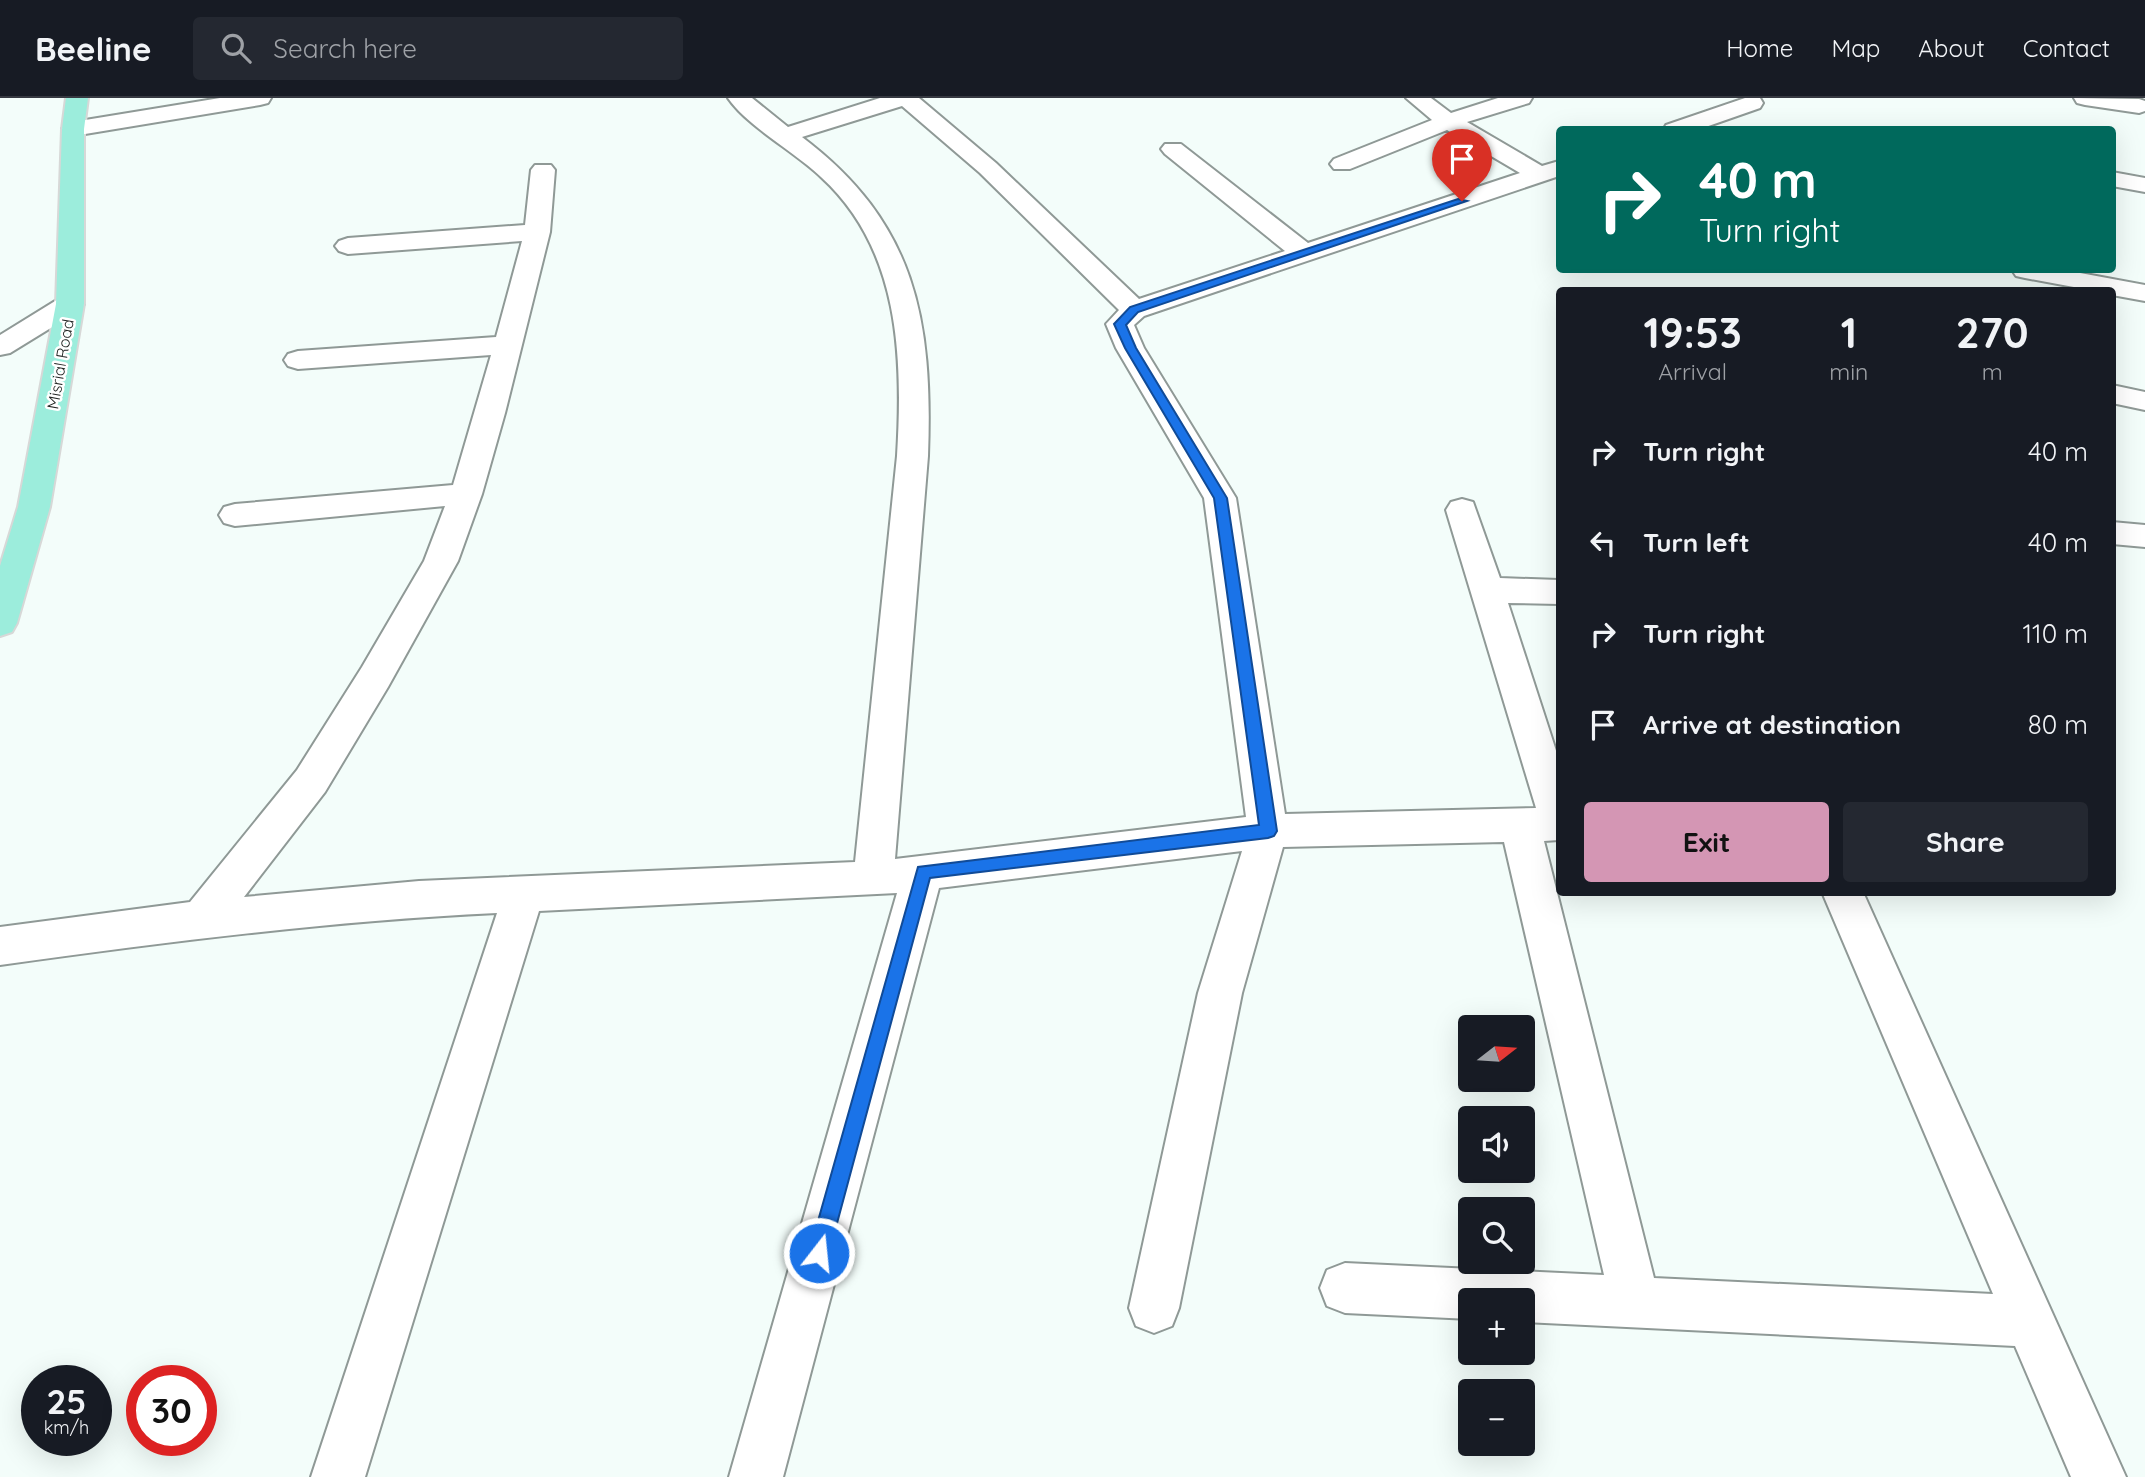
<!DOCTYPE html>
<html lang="en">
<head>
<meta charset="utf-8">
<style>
	:root { --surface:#171b24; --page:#242831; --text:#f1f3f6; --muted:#9ea1a6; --line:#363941; --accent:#d496b4 }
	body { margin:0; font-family:Quicksand,sans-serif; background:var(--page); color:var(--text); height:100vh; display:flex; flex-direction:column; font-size:26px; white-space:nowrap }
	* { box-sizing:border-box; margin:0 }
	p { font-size:23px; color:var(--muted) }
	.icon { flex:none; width:38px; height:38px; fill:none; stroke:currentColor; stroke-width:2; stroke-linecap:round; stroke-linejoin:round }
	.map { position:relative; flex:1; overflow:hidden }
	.side { position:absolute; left:1556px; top:189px; width:560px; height:609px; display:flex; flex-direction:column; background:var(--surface); border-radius:7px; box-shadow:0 7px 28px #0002 }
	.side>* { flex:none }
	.hud { position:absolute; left:1556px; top:28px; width:560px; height:147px; border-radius:7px; box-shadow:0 7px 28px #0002; background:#00695c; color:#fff; overflow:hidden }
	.needle { width:46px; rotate:73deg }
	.controls { position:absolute; left:1458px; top:917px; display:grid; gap:14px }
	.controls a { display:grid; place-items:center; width:77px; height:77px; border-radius:7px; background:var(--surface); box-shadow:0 7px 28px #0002; font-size:35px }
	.speed { position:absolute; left:21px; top:1267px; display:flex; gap:14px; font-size:35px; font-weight:700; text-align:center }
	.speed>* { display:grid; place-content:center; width:91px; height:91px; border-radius:50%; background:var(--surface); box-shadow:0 7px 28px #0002; line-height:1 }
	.speed small { font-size:18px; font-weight:400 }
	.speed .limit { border:10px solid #d22; background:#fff; color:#111 }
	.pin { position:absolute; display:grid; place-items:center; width:60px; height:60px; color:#fff; margin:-72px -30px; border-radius:50% 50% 50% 0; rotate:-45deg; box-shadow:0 0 7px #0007 }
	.pin .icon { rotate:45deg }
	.me { position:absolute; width:77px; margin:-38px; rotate:16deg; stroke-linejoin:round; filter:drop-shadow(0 0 5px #0008) }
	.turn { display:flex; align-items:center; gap:24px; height:147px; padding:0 28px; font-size:32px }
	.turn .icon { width:91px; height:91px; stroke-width:2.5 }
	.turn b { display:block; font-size:49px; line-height:60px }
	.eta { display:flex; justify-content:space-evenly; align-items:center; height:119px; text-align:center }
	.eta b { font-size:42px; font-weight:700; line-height:49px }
	.button { display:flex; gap:14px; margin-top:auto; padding:14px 28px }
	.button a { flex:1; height:80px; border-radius:7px; background:var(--accent); color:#111; font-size:28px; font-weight:700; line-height:80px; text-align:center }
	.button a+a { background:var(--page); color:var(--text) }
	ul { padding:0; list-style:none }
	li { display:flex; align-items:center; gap:21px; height:91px; padding:0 28px }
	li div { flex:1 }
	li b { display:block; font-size:26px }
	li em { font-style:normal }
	header { display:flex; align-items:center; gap:42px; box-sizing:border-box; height:98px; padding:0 35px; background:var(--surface); border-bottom:2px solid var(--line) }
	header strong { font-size:33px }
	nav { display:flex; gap:38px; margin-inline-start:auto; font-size:24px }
	.search { width:490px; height:63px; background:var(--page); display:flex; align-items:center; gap:18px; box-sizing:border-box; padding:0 24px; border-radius:7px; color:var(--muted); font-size:26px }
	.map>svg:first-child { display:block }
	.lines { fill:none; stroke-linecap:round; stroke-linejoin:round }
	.minor-casing { stroke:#8f9996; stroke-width:4 }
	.major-casing { stroke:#d7d8d7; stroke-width:4 }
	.minor { fill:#fff; fill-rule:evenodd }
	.major { fill:#9ceddc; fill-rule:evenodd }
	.route { fill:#1a73e8; stroke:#114b97; stroke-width:2 }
	.labels { text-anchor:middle; stroke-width:5; stroke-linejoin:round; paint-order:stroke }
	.far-street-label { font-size:16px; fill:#212523; stroke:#fff }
</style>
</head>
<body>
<header>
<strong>Beeline</strong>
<div class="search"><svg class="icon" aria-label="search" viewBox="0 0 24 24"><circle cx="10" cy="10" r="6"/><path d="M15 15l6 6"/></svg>Search here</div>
<nav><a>Home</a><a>Map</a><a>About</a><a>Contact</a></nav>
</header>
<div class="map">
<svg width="2145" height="1379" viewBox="0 0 2145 1379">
	<rect width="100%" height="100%" fill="#f3fdfa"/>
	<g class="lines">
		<g class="minor-casing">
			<path id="minor" d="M220 0H271L268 5 260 7 73 38 65 36 62 31 65 26 73 24Z
				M728 0H752L788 29 880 0H919L996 65 1139 201 1285 153 1165 56 1161 51 1165 46H1181L1308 145 1520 75 1447 32 1350 71H1334L1330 66 1334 61 1432 22 1406 0H1431L1451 15 1498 0H1532L1529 5 1467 24 1542 68 1559 63V78L1144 218 1134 227 1144 250 1236 400 1285 716 1536 710 1446 412 1451 404 1462 401 1473 404 1500 480 1559 482V506L1508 505 1559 662V742L1544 743 1654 1180 1993 1196 1822 794H1863L2126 1379H2071L2015 1248 1522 1224V1202H1470V1221L1345 1215 1327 1208 1320 1190 1327 1172 1345 1165 1604 1177 1504 744 1283 749 1242 895 1179 1210 1172 1228 1154 1235 1136 1228 1129 1210 1198 895 1242 753 939 790 783 1379H729L897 795 539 813 365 1379H311L497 815C330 823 165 844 0 867V829L190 804 297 672 362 569 424 463 445 408 235 428 224 425 219 417 224 409 235 406 453 387 491 257 298 271 288 268 284 262 288 256 298 253 496 239 522 143 348 156 339 153 335 148 339 143 348 140 525 127 531 72 535 67H551L555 72 550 134 505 315 482 396 458 463 388 589 325 694 244 799 419 783 855 764 897 358C903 259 900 151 821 79 794 53 748 29 728 0ZM902 8 980 75 1119 212 1106 226 1116 250 1204 400 1246 719 895 761 928 358C933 222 916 125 802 39Z
				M1745 0H1760L1763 5 1760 10 1697 32H1663L1666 27Z
				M2074 0 2139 1 2145 3V13L2139 15 2085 7 2077 5Z
				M2112 74 2145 80V94L2112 88Z
				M2012 172H2064L2145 187V203L2112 197V192H2090L2025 180 2016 178Z
				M70 198 80 200 84 206 80 212 10 255 0 257V237L60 200Z
				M2112 287 2145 294V312L2112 305Z
				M2112 424 2145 427V449L2112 446Z"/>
		</g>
		<g class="major-casing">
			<path id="major" d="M66 0H88L84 31V206L50 409 17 525 12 534 0 538V468L18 409 56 206 62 31Z"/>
		</g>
		<use href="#minor" class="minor"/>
		<use href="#major" class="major"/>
	</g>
	<path class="route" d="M1458 101 1467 103 1138 214 1126 227 1136 250 1227 400 1277 733 1274 738 1268 740 930 780 829 1155 826 1162 819 1165 812 1162 809 1155 918 769 1259 727 1214 400 1125 250 1114 226 1130 209Z"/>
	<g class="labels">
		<g class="far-street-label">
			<text transform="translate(60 266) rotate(-80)" y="6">Misrial Road</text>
		</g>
	</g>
</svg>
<div class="controls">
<a><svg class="needle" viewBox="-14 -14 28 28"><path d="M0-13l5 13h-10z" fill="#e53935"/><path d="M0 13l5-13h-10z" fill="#9ea1a6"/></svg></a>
<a><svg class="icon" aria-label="sound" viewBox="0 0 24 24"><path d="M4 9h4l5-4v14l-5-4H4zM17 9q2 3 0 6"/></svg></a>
<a><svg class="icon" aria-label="search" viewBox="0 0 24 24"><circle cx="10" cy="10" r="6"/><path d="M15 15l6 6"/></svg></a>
<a>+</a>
<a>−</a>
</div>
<div class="speed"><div>25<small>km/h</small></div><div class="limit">30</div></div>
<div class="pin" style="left:1462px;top:103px;background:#d93025"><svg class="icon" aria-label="arrive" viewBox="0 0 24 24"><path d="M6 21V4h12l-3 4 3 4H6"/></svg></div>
<svg class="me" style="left:819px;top:1155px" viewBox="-20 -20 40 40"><circle r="17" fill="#1a73e8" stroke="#fff" stroke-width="3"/><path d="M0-11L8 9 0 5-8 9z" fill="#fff"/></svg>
<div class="hud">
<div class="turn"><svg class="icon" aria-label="right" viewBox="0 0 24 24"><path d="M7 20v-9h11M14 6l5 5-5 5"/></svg><div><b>40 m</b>Turn right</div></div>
</div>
<section class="side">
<div class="eta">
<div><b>19:53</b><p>Arrival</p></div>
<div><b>1</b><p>min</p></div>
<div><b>270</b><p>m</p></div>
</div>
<ul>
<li><svg class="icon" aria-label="right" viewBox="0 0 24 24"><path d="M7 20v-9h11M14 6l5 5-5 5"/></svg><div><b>Turn right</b></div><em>40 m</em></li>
<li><svg class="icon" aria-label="left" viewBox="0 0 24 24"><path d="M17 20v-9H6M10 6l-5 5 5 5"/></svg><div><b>Turn left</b></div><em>40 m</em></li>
<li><svg class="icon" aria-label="right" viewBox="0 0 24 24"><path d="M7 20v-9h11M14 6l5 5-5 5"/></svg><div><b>Turn right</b></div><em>110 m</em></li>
<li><svg class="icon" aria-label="arrive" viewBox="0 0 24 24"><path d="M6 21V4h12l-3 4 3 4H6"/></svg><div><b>Arrive at destination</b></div><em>80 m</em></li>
</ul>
<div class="button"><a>Exit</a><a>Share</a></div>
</section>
</div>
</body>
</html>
